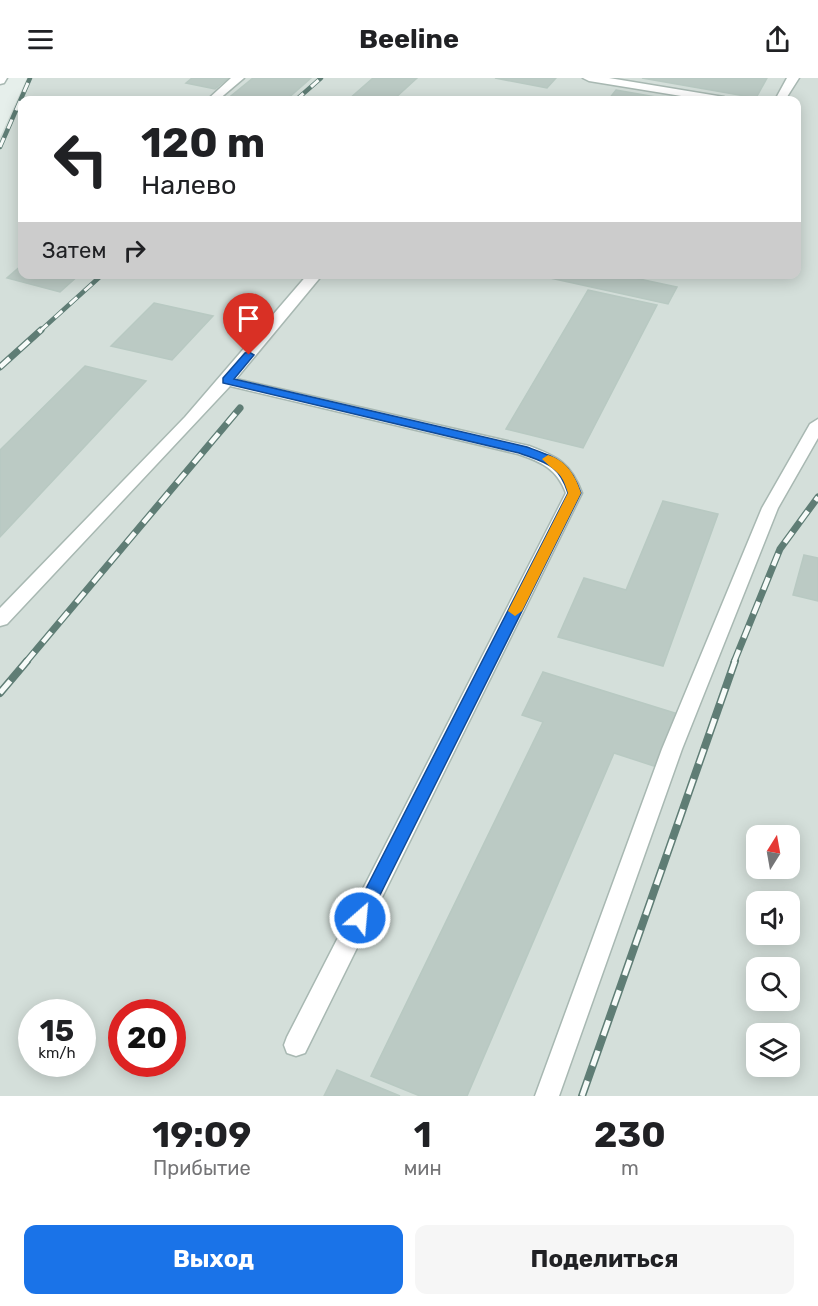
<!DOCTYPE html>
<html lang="ru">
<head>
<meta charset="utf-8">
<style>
	:root { --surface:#fff; --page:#f6f6f6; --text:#202124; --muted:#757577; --accent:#1a73e8 }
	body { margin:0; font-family:Rubik,sans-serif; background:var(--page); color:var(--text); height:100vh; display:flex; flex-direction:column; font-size:22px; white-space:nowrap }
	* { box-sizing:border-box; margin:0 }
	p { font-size:20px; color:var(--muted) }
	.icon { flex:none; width:33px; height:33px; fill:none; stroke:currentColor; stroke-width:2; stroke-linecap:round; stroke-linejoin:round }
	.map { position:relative; height:1018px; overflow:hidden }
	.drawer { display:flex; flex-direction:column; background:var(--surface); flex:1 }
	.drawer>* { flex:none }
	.guide { position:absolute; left:18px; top:18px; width:783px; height:183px; border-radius:12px; box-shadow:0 3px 15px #0003; background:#fff; color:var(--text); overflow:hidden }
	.needle { width:39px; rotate:11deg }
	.controls { position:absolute; left:746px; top:747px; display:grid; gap:12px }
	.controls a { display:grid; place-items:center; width:54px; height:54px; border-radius:12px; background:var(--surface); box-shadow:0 3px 15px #0003; font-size:30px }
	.speed { position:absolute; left:18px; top:921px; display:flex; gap:12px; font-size:30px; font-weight:700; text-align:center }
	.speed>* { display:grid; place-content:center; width:78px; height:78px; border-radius:50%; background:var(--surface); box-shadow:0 3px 15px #0003; line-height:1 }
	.speed small { font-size:15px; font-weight:400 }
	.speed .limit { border:9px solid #d22; background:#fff; color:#111 }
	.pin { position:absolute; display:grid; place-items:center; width:51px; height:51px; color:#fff; margin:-62px -26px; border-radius:50% 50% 50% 0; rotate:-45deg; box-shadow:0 0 6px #0007 }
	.pin .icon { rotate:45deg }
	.me { position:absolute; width:66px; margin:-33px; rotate:27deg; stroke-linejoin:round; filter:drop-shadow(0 0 4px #0008) }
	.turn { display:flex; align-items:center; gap:21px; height:126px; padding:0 24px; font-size:27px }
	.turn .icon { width:78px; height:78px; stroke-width:2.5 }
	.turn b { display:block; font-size:42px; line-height:51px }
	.then { display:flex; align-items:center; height:57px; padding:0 24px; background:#0003; gap:12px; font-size:22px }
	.eta { display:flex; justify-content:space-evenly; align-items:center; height:102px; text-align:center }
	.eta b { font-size:36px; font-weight:700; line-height:42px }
	.primary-button { display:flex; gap:12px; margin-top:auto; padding:12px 24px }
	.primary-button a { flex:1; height:69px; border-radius:12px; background:var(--accent); color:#fff; font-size:24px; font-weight:700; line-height:69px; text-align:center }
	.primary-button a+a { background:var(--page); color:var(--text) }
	header { display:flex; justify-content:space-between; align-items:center; height:78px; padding:0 24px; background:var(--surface); font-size:27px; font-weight:700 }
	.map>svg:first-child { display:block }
	.built { fill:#d4dfda; fill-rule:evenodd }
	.building { fill:#bbcac4; stroke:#b8c9c2; stroke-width:1.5 }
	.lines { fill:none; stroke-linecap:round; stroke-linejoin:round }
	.lane-casing { stroke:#a8b8b2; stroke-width:3 }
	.street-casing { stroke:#a8b8b2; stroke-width:3 }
	.lane { fill:#fff; fill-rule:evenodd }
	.street { fill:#fff; fill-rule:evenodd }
	.rail-far2-casing { stroke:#5f7d75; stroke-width:4.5 }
	.rail-far1-casing { stroke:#5f7d75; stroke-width:7 }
	.rail-casing { stroke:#5f7d75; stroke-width:8 }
	.rail-far2 { stroke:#f7fbf9; stroke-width:3; stroke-dasharray:10; stroke-linecap:butt }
	.rail-far1 { stroke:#f7fbf9; stroke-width:4.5; stroke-dasharray:13; stroke-linecap:butt }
	.rail { stroke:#f7fbf9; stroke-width:5; stroke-dasharray:16; stroke-linecap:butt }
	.route { fill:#1a73e8; stroke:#114b97; stroke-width:1.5 }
	.slow { fill:#f59e0b }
</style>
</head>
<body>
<header><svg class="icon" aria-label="menu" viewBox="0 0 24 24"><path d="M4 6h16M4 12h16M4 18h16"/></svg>Beeline<svg class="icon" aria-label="share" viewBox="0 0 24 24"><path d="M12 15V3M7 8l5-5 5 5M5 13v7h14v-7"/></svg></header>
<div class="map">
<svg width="818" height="1018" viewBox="0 0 818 1018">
	<rect width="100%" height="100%" fill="#e6efeb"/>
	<path class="built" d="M27 0H818V1018H0V59ZM22 22H796V196H22ZM756 758H789V790H756ZM756 824H789V856H756ZM756 890H789V922H756ZM32 934H82V986H32ZM122 934H172V986H122ZM756 956H789V988H756Z"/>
	<path class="building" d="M192 0H228L215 11 186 5Z
		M253 0H311L286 22H226Z
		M373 0H417L393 22H348Z
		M495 0H556L547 10Z
		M642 0H767L756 20Z
		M616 12 673 22H593L596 19 609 21Z
		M22 187V196H80L60 214 7 200Z
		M532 196H616L677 209 668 226Z
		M588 212 657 227 583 370 506 351Z
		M154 225 213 238 172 282 111 268Z
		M85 288 146 303 0 459V372Z
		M663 423 718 436 663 588 558 559 584 500 626 512Z
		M804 477 818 480V523L793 517Z
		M543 594 678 636 657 689 614 675 467 1018H420L371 998 543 644 522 637Z
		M337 992 400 1018H324Z"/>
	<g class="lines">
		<g class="lane-casing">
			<path id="lane" d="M231 0H244L218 22H207Z
				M583 0H609L724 19 730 22H706L589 3Z
				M787 0H799L785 22H775Z
				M308 196H323L236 301 529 368C558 379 571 385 582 415L305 975 296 978 287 975 284 967 287 959 566 415C557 391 542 384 518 376L230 308 7 546 0 548V530L185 339Z
				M818 341V360L778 430 682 671 559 1018H535L662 671 762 430 810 346Z"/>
		</g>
		<g class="street-casing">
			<path id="street" d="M0 0H7L4 5 0 6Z"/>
		</g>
		<use href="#lane" class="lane"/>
		<use href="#street" class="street"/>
		<g class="rail-far2-casing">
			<path id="rail-far2" d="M296 22 321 0
				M0 69 30 0
				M40 253 103 196"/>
		</g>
		<g class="rail-far1-casing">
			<path id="rail-far1" d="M0 289 41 252
				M26 584 240 330
				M734 584 780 471 818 419"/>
		</g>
		<g class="rail-casing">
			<path id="rail" d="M0 615 27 583
				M582 1018 735 583"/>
		</g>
		<use href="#rail-far2" class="rail-far2"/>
		<use href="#rail-far1" class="rail-far1"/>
		<use href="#rail" class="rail"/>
	</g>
	<path class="route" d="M249 274 254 277 234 301 527 369C557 380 570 383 581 415L366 845 360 847 354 845 351 840 354 834 568 415C559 386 546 385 519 375L223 305V300L245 275Z"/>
	<path class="slow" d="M548 377C567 383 575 397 581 415L522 533 515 538 508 533 568 415C561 392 557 396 542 381Z"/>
</svg>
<div class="controls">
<a><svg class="needle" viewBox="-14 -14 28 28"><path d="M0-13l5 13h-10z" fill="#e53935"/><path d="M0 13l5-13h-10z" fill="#757577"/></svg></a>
<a><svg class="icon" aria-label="sound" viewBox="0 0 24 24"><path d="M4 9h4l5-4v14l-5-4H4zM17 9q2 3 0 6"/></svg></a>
<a><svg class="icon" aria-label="search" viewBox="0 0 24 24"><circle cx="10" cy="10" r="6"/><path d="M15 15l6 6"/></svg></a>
<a><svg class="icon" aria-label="layers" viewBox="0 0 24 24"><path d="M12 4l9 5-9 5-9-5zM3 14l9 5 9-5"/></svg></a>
</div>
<div class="speed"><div>15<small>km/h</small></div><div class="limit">20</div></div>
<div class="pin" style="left:249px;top:277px;background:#d93025"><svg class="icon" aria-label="arrive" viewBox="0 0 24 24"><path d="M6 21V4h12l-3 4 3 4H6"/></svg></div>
<svg class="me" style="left:360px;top:840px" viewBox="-20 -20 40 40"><circle r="17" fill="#1a73e8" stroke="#fff" stroke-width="3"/><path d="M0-11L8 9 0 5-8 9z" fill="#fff"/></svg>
<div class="guide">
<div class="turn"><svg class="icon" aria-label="left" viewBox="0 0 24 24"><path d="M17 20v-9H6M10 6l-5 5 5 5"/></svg><div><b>120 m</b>Налево</div></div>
<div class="then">Затем<svg class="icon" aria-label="right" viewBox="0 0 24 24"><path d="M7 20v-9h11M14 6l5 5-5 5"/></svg></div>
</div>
</div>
<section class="drawer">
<div class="eta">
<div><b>19:09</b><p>Прибытие</p></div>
<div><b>1</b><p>мин</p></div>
<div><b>230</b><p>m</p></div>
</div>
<div class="primary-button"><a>Выход</a><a>Поделиться</a></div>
</section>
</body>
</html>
